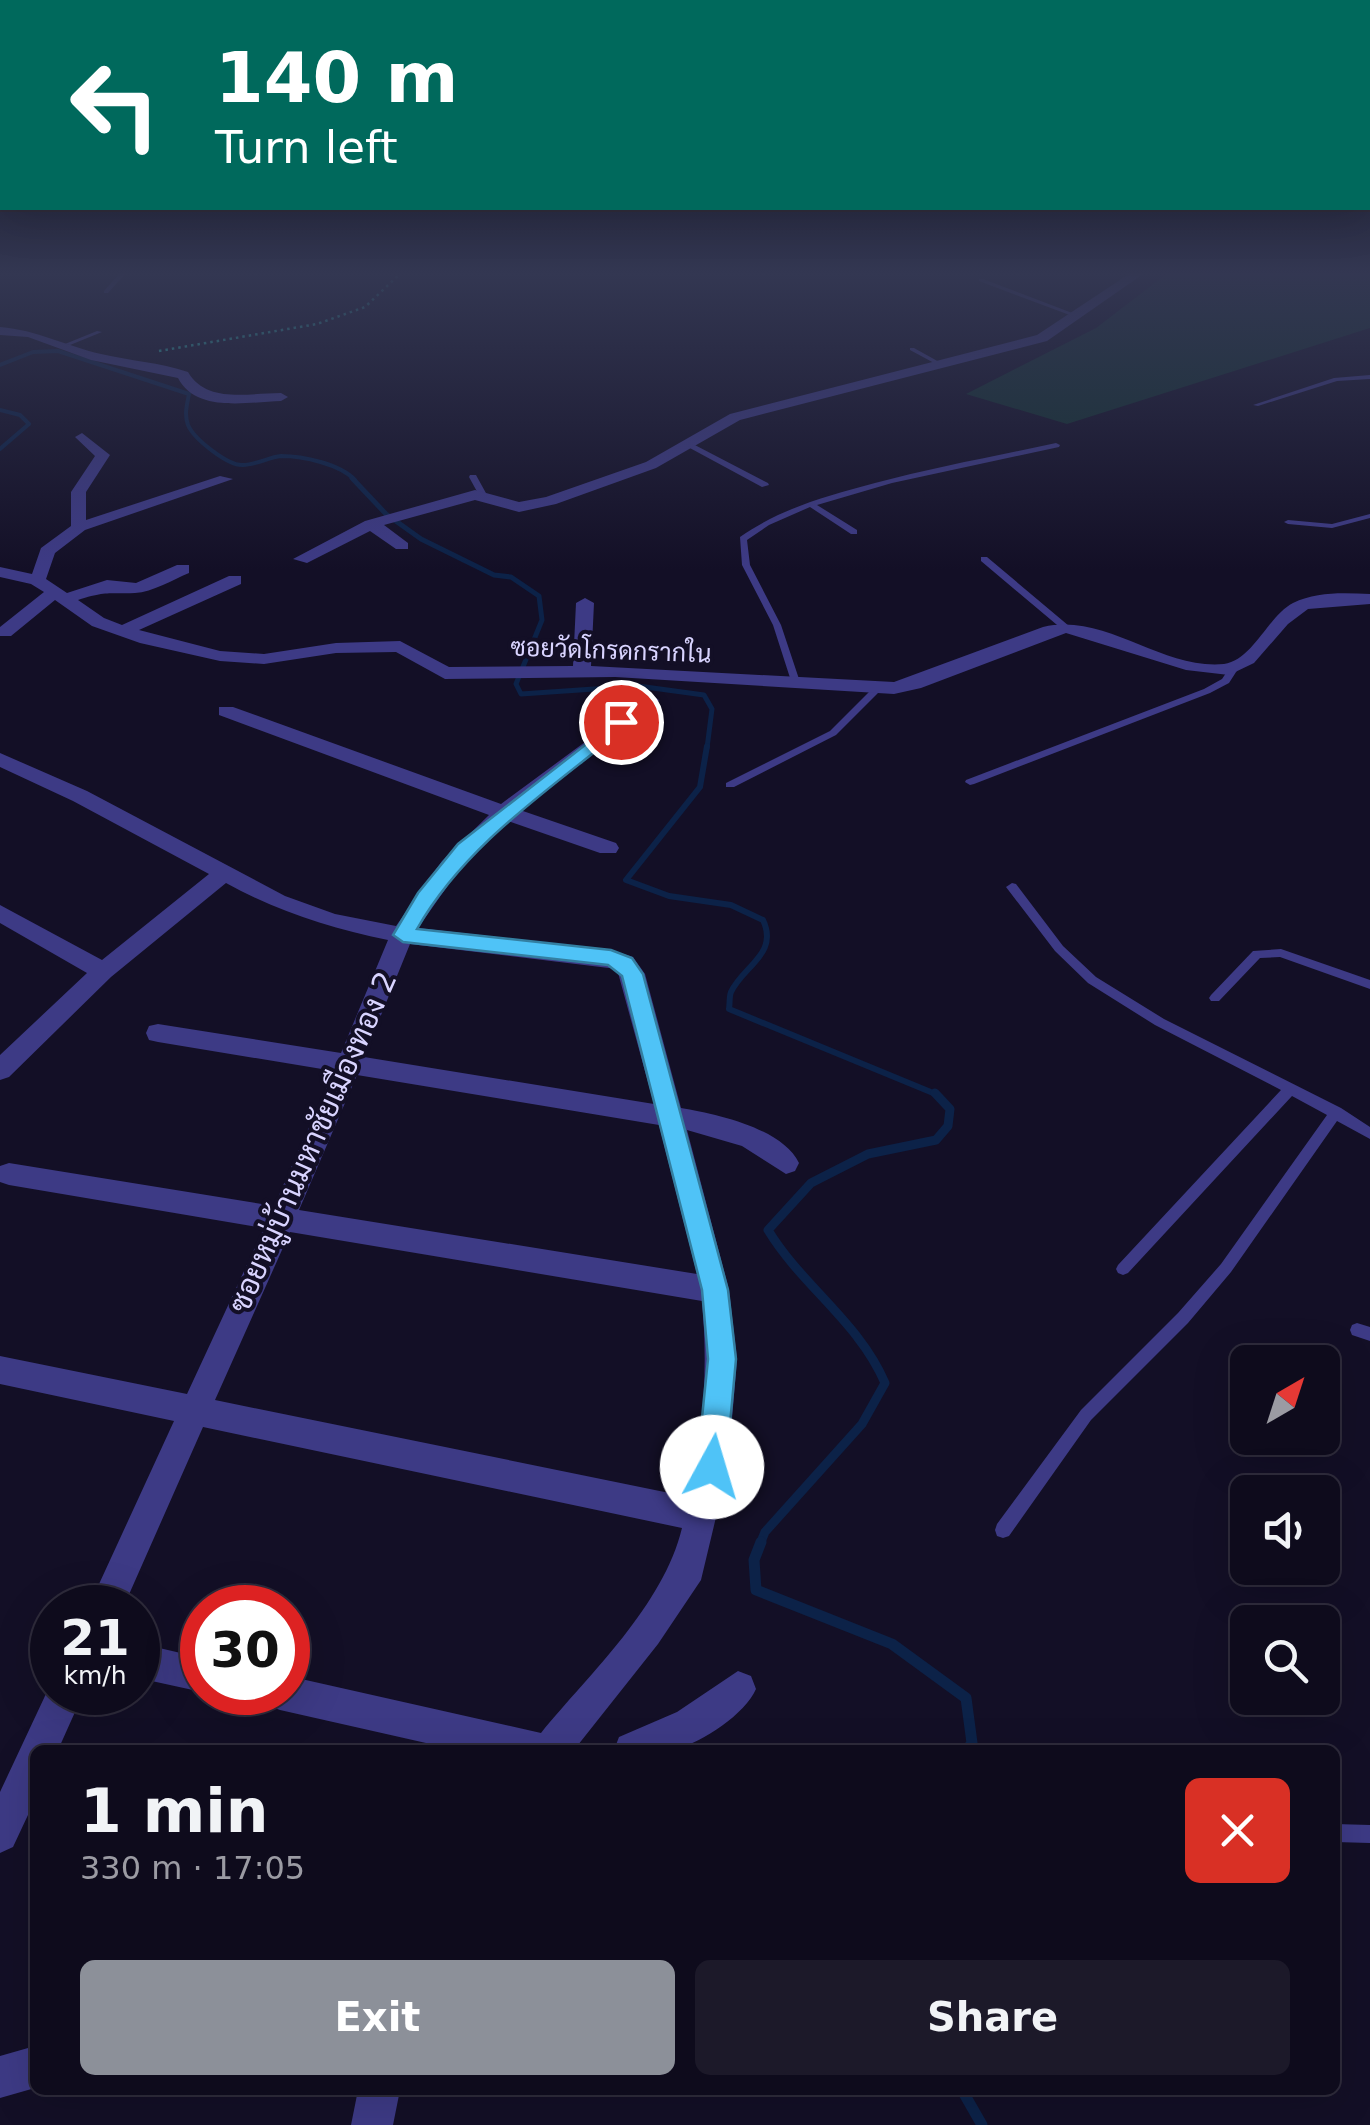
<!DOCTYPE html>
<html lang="en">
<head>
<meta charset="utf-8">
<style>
	:root { --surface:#0e0b1c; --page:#1c1929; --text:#f1f3f6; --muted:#9b9ba3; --line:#2e2b3b; --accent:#8c9099 }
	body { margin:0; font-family:"DejaVu Sans",Sarabun,sans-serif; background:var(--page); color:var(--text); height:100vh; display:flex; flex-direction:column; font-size:38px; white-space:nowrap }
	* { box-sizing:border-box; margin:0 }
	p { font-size:32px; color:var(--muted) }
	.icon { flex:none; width:55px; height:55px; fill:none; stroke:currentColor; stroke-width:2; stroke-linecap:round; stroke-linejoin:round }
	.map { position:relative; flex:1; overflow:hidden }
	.sheet { position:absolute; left:30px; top:1745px; width:1310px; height:350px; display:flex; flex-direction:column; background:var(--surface); border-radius:15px; box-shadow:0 10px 40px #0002,0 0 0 2px var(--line) }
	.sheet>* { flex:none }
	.top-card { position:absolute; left:0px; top:0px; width:1370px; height:210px; box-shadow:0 10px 40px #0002,0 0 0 2px var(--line); background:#00695c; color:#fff; overflow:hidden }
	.needle { width:65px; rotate:39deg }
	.buttons { position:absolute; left:1230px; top:1345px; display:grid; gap:20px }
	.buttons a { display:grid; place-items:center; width:110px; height:110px; border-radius:15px; background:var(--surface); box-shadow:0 10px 40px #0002,0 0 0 2px var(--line); font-size:50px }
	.speed { position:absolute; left:30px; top:1585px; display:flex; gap:20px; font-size:50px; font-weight:700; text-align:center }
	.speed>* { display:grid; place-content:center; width:130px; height:130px; border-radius:50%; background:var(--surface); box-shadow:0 10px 40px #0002,0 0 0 2px var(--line); line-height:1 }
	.speed small { font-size:25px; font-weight:400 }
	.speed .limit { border:15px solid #d22; background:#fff; color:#111 }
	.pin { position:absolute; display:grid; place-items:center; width:85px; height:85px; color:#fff; margin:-42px; border:5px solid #fff; border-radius:50%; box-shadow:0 2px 10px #0007 }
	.me { position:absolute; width:110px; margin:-55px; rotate:6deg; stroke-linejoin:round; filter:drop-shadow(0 0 8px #0008) }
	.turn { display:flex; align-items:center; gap:35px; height:210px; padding:0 50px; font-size:45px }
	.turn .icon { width:130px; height:130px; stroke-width:2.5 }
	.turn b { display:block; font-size:70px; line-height:85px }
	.round { display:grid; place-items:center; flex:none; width:105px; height:105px; border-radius:15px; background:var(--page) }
	.summary { display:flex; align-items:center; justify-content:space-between; height:170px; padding:0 50px }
	h1 { font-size:60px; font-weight:700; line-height:75px }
	.action { display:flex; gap:20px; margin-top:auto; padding:20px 50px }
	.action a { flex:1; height:115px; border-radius:15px; background:var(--accent); color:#fff; font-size:40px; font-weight:700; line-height:115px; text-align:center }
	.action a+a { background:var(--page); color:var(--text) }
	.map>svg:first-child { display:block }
	.green { fill:#12302f }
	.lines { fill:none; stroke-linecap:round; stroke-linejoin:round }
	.stream-far4 { stroke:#0c2248; stroke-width:4 }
	.stream-far3 { stroke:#0c2248; stroke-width:5 }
	.stream-far2 { stroke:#0c2248; stroke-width:6 }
	.stream-far1 { stroke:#0c2248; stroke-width:9 }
	.stream { stroke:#0c2248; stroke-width:11 }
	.path { stroke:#2fb8b0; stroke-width:2.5; stroke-dasharray:2.5 4; stroke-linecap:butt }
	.lane { fill:#3d3a85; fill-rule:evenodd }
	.street { fill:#3d3a85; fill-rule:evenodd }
	.route { fill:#4fc3f7; stroke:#337fa1; stroke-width:2.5 }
	.labels { text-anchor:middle; stroke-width:8; stroke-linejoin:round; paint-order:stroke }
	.far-street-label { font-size:25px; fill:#d9d4ff; stroke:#130f26 }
	.street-label { font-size:30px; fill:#d9d4ff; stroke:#130f26 }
</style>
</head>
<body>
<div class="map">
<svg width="1370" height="2125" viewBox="0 0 1370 2125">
	<rect width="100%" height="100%" fill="#130f26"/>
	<path class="green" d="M1169 272H1370V328L1067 424 966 394 1096 328Z"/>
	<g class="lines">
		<path class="stream-far4" d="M0 365 33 352 58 351 189 394C187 405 184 414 188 425 194 439 228 466 243 465 256 465 269 457 281 456 303 456 340 464 355 480
			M0 410 20 415 29 424 0 449"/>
		<path class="stream-far3" d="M352 478 386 514 421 539 494 575 511 577 539 596 542 620 516 684 521 694 638 686 704 695 712 709 707 748"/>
		<path class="stream-far2" d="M707 746 700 787 626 880 669 896 731 905 763 920C779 954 743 966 731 992 729 997 730 1003 729 1009L938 1095"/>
		<path class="stream-far1" d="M760 1544 765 1532 862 1424 885 1383C859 1322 802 1286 768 1230L811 1183 868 1154 936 1140 948 1126 950 1109 935 1093"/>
		<path class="stream" d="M761 1542 754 1560 756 1590 892 1644 966 1698 972 1743 967 1750
			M962 2090 982 2125"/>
		<path class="path" d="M159 351 317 324 365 307 402 272"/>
		<path class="lane" d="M121 272H127L108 293H104V291Z
			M979 279H983L1080 316 1075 317 979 281Z
			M97 331 102 332 70 345 65 344Z
			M910 348H914L941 363 936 364 910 350Z
			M1370 375V379L1337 381 1258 406 1253 405 1334 378Z
			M691 443 768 483 769 485 762 487 688 447 687 445Z
			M1056 443 1060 445 1059 447 892 483 817 505 857 530V534H851L810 507 769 525 747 540 750 565 781 625 800 682 798 684H792L773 625 742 565 740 537C781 508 827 496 875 483 935 467 996 456 1056 443Z
			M470 475H476L487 495 486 497H480L469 477Z
			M1370 514V518L1332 528 1288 524 1284 522 1288 520 1332 524Z
			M981 557H987L1069 626V630H1063L981 561Z
			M1233 666 1238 669 1229 683 1210 693 974 784 970 785 965 782 966 780 1204 689 1222 679 1230 667Z
			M878 685 883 688 836 735 734 787H726V783L830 731 875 686Z
			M1012 883 1016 884 1063 946 1096 977 1164 1019 1341 1108 1370 1127V1139L1337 1121 1231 1272 1188 1323 1091 1420 1009 1536 1003 1538 997 1536 995 1530 997 1524 1081 1410 1178 1313 1221 1264 1327 1115 1292 1096 1128 1273 1123 1275 1118 1273 1116 1269 1118 1265 1281 1090 1155 1025 1088 983 1055 951 1006 887Z
			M1281 949 1370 980V989L1280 957 1260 958 1219 1001H1211L1209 998 1211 995 1253 951Z
			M1357 1323 1370 1327V1341L1352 1335 1350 1330 1352 1325Z
			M1335 1824 1370 1825V1843L1335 1842Z"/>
		<path class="street" d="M1132 272H1146L1047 341 740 420 656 468 556 504 519 512 475 500 384 525 408 543V549H396L370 531 307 563 293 559 365 521 475 490 519 502 546 497 646 462 730 414 1037 335Z
			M0 327C37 330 66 346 101 354 130 361 159 362 188 372 207 404 248 393 281 393L288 397 281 401C247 402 196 413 178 378L91 360 28 337 0 335Z
			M82 433 110 455 86 492V520L220 476 233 479 85 530 55 553 46 579 67 593 107 580 136 583 177 565H189V573C172 580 153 592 135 593 107 594 106 591 78 600L104 618 122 625 229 576H241V584L139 630 220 651 264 654 336 643 400 641 449 667 573 666 576 603 585 598 594 603 591 666 894 682 1043 627C1106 612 1161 670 1224 664 1253 660 1268 616 1293 603 1317 591 1345 593 1370 594V604L1308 609 1288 624 1254 663 1229 675 1186 670 1066 633 921 688 894 694 615 677 445 679 396 652 336 653 264 664 220 661 140 643 92 626 55 600 11 636H0V627L44 592 31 584 0 577V567L32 574 41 548 71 526V492L95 456 75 437Z
			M650 694 659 700 657 704 520 810 616 843 619 848 616 853H600L508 821 458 871 418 928 611 950 633 957 645 974 681 1108C716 1114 782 1128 799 1163L795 1171 786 1174 742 1146 687 1130 729 1290 737 1359 728 1467 701 1580 658 1644 574 1750H457L280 1710 267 1705 262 1692H288V1676L541 1733C591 1672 663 1606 682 1528L203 1427 123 1608H88L174 1421 0 1384V1356L187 1394 264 1228 9 1185 0 1182V1166L9 1163 274 1206 334 1071 158 1042 149 1040 146 1033 149 1026 158 1024 341 1053 388 940C330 928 279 912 226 883L111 977 9 1077 0 1080V1055L87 973 0 923V905L102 960 209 874 73 801 0 767V753L87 791 285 896 335 914 396 926 442 861 489 815 219 715V707H233L501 804ZM410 944 617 969 654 1104 364 1057ZM357 1075 659 1125 697 1274 299 1210ZM290 1232 702 1301C708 1367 704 1433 689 1497L215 1400Z
			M138 1643 202 1658V1692L138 1678Z
			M738 1671 751 1676 756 1689C745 1714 703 1742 676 1749 658 1754 633 1750 614 1750L619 1737 677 1712Z
			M52 1681V1692H84L58 1750H35V1800L13 1847 0 1853V1792Z
			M35 2046V2088L0 2098V2056Z
			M358 2090H400L393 2125H351Z"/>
	</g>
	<linearGradient id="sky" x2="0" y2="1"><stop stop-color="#0a0815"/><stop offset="0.48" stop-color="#333752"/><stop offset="1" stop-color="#333752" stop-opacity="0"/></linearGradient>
	<rect width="1370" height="570" fill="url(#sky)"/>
	<path class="route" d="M621 717 627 719V726C552 788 466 843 417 929L611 950 632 958 643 974 728 1290 736 1359 726 1467 722 1477 712 1481 702 1477 697 1467 708 1359 702 1290 622 976 608 965 403 942 393 935 418 893 458 844Z"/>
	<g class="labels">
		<g class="far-street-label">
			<text transform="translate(611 650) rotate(2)" y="9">ซอยวัดโกรดกรากใน</text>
		</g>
		<g class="street-label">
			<text transform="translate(313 1142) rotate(-66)" y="10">ซอยหมู่บ้านมหาชัยเมืองทอง 2</text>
		</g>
	</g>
</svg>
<div class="buttons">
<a><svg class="needle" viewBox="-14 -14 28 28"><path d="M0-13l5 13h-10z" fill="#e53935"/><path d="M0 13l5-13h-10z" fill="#9b9ba3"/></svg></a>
<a><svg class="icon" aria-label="sound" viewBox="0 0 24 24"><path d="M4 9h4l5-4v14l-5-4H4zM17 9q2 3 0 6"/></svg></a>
<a><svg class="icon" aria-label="search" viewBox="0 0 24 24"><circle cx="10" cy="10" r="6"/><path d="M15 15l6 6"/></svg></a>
</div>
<div class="speed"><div>21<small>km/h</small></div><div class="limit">30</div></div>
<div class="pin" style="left:621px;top:722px;background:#d93025"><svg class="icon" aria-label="arrive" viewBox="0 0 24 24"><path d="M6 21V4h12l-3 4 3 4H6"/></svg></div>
<svg class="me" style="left:712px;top:1467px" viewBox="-20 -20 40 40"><circle r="19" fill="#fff"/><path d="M0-13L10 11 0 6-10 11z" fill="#4fc3f7"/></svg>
<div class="top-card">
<div class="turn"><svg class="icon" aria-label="left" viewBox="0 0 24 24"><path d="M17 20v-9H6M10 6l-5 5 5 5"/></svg><div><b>140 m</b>Turn left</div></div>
</div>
<section class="sheet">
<div class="summary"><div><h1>1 min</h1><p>330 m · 17:05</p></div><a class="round" style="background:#d93025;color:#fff"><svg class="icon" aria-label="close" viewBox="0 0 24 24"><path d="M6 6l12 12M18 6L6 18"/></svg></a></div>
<div class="action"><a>Exit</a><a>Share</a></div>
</section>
</div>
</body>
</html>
